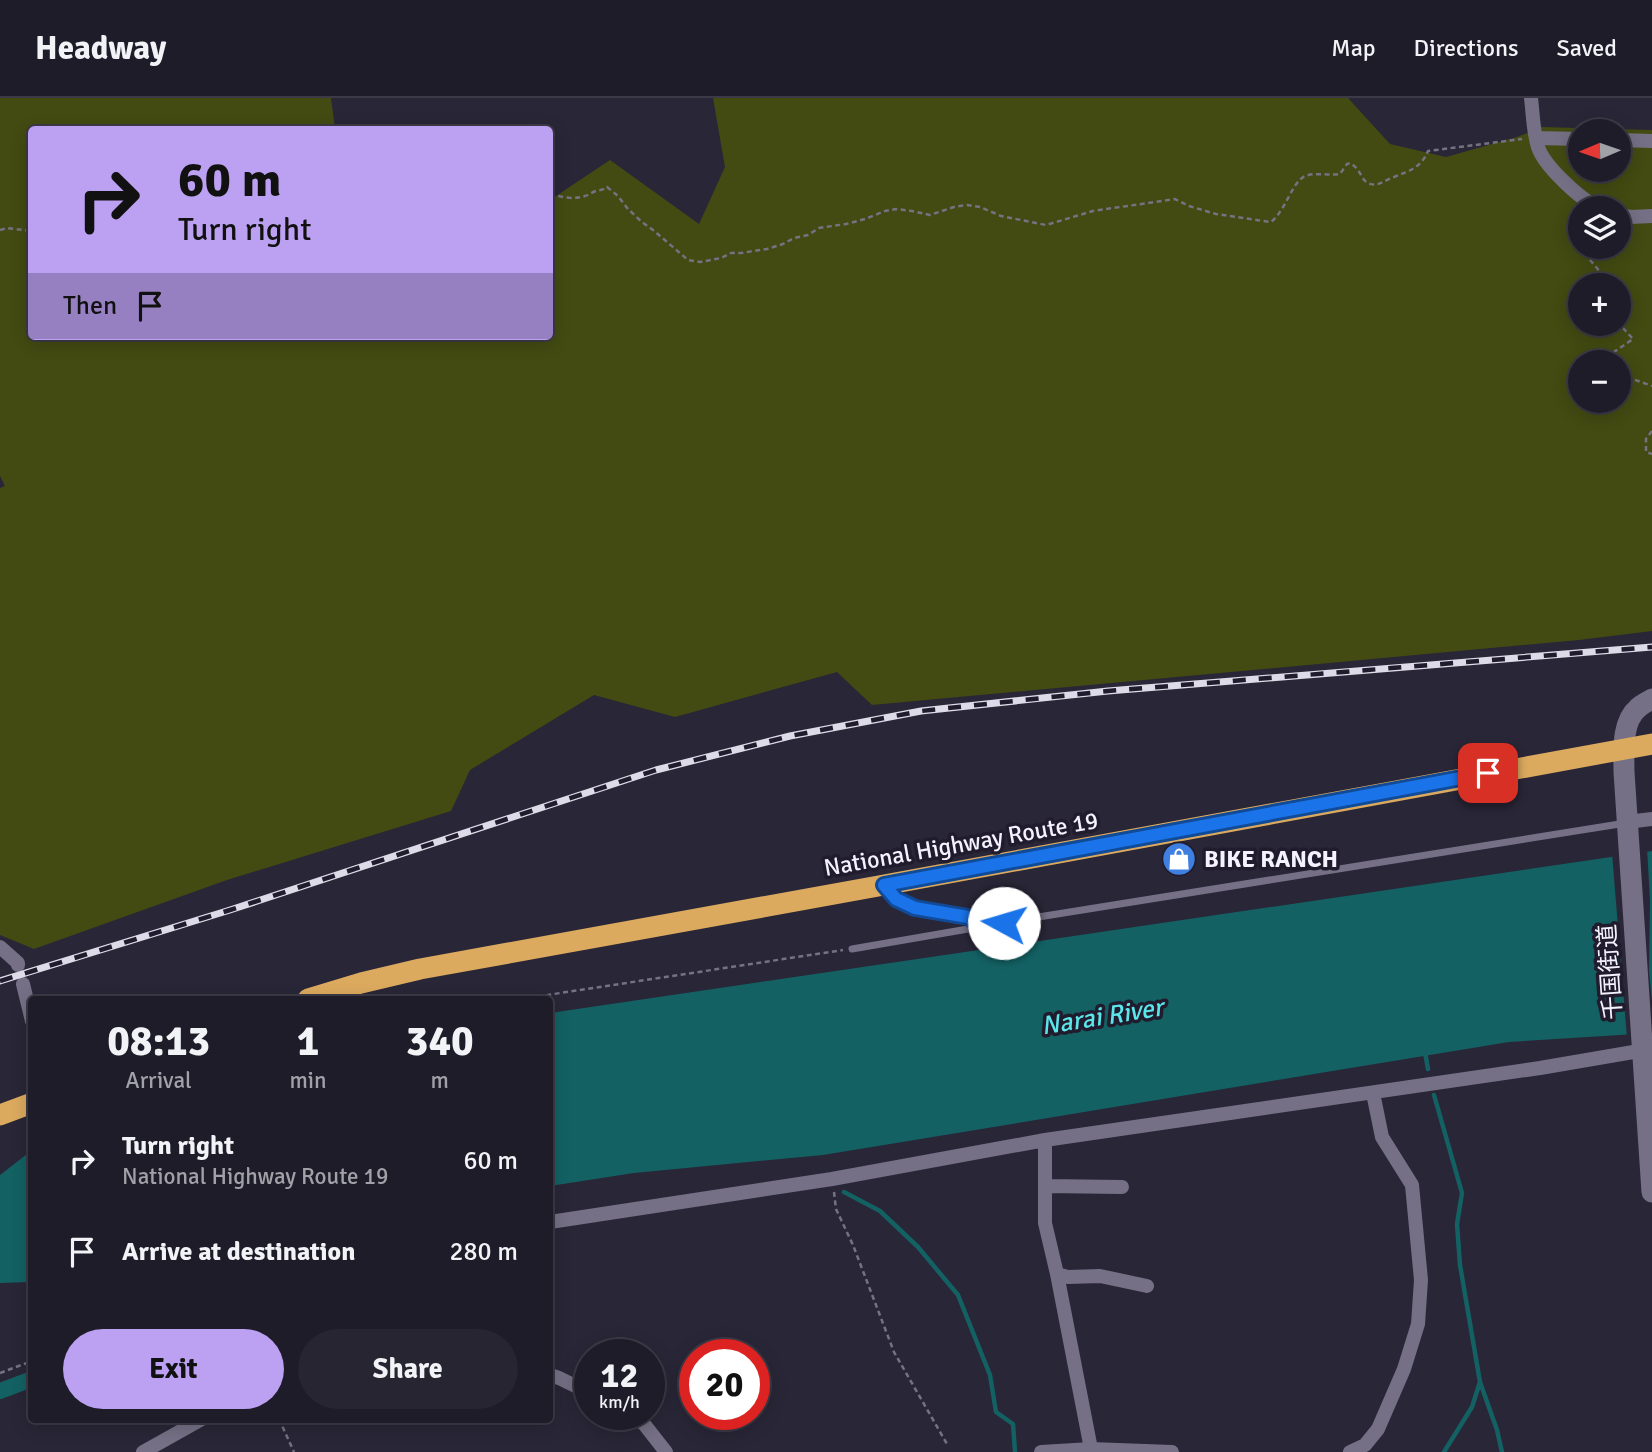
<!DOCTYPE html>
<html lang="en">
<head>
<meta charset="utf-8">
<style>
	:root { --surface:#1f1c29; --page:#272531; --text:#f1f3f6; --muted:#a1a1a8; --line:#3c3a46; --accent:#bca0f2 }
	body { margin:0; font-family:Signika,"Noto Sans JP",sans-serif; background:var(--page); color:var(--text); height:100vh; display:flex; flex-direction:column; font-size:26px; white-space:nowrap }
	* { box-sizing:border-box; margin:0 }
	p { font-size:23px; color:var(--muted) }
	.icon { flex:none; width:38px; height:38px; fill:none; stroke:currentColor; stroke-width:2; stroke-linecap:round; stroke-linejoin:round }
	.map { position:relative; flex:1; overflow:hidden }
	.details { position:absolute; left:28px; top:898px; width:525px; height:427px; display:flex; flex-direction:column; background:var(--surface); border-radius:7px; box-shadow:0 4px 18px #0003,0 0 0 2px var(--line) }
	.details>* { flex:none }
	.guide { position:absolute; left:28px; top:28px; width:525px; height:214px; border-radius:7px; box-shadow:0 4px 18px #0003,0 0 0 2px var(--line); background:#bca0f2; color:#111; overflow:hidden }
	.needle { width:46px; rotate:268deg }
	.controls { position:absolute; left:1568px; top:21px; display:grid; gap:14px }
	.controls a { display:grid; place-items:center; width:63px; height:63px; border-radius:50%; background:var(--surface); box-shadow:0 4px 18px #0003,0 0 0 2px var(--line); font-size:35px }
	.speed { position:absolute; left:574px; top:1241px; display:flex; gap:14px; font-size:35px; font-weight:700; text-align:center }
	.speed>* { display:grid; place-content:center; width:91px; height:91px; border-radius:50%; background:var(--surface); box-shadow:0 4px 18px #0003,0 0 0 2px var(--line); line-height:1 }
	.speed small { font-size:18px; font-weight:400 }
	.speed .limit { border:10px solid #d22; background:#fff; color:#111 }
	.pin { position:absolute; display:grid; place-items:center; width:60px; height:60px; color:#fff; margin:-30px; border-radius:14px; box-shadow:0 4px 10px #0006 }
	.me { position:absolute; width:77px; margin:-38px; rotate:276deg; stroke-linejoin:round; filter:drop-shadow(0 0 5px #0008) }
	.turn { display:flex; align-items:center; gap:24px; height:147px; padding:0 35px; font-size:32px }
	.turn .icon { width:91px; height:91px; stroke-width:2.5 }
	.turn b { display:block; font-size:49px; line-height:60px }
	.then { display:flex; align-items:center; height:66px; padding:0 35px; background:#0003; gap:14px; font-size:26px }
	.eta { display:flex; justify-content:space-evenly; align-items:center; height:119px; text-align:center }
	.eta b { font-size:42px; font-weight:700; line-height:49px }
	.button { display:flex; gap:14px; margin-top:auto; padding:14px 35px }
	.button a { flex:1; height:80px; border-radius:42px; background:var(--accent); color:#111; font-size:28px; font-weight:700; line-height:80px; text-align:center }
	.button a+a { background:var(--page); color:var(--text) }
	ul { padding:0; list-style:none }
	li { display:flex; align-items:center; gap:21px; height:91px; padding:0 35px }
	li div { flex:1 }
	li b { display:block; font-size:26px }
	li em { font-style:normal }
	header { display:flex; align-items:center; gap:42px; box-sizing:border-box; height:98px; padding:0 35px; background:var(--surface); border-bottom:2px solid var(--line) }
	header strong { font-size:33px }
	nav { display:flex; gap:38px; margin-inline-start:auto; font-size:24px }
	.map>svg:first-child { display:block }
	.green { fill:#434b12; fill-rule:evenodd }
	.water { fill:#136163 }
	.pier { fill:#292637 }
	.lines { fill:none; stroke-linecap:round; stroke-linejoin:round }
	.stream { stroke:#136163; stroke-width:4.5 }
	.canal { stroke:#136163; stroke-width:16 }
	.path { stroke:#757282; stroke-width:2.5; stroke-dasharray:5 3.5; stroke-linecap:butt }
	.lane { stroke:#757085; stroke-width:7 }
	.street { stroke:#757085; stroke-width:14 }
	.secondary { stroke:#757085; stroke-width:21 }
	.highway { stroke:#dcaa5f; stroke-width:21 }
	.rail-casing { stroke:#dedbe8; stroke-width:7 }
	.rail { stroke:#201c2d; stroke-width:4.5; stroke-dasharray:13; stroke-linecap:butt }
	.route-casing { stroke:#114b97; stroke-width:18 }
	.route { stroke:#1a73e8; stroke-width:12 }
	.labels { text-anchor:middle; stroke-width:7; stroke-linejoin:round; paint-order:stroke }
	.street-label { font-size:24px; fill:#f4f2fe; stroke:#201c2d }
	.poi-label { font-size:24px; font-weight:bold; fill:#f4f2fe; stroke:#201c2d; text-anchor:start }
	.water-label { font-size:26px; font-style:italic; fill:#5be6ea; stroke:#201c2d }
</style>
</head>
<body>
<header>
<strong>Headway</strong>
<nav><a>Map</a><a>Directions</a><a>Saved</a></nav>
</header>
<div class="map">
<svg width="1652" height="1354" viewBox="0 0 1652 1354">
	<rect width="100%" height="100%" fill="#292637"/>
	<path class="green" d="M0 0H331L335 31 32 32V238H550V102L610 62 699 126 725 69 713 0H1348L1390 46 1446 59 1517 39 1542 29 1652 32V533L1579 542 872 607 837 574 675 619 594 597 470 672 451 713 227 782 34 851 0 837V390L5 388 0 378ZM1580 33H1619V72H1580ZM1580 110H1619V149H1580ZM1580 187H1619V226H1580ZM1580 264H1619V303H1580Z"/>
	<path class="water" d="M1652 753V935L1509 944 823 1057 634 1075 550 1088V915Z
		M31 1053V1184L0 1185V1077Z"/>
	<path class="pier" d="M1647 750 1650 802 1649 873 1652 903V939L1627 940 1612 755Z"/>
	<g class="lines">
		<path class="stream" d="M1425 954 1428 971
			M1434 997 1462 1095 1457 1126 1460 1167 1480 1284 1497 1332 1502 1354
			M844 1094 880 1113 918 1149 958 1197 990 1277 996 1314 1013 1326 1015 1354
			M1444 1354 1472 1309 1480 1284"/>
		<path class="canal" d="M0 1293 32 1281"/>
		<path class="path" d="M550 96C562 99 573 102 585 98 589 97 592 94 596 93 600 92 604 92 607 89L618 98 628 111 642 124 653 132 688 162 700 164 721 160 731 155H741L767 151 783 146 794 140 808 137 819 130 846 126 865 121 885 113 896 111 912 113 930 117 954 109 967 107 980 109 1001 118 1046 127 1093 113 1175 101 1189 108 1216 116 1271 124C1286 112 1292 84 1305 78 1316 74 1328 78 1340 76L1347 66 1350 65C1361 71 1361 82 1368 85 1377 90 1385 82 1394 79 1409 73 1421 70 1428 53L1522 41
			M1580 119 1572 135 1573 142 1602 176V186L1601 187
			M0 132 7 130 32 133
			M1599 264 1633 241 1623 230 1610 226
			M1619 276 1652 288
			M1652 333 1646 341V354L1652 356
			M521 901 843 852
			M834 1094 836 1111 853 1147 894 1254 947 1346
			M0 1275 32 1263
			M279 1321 294 1354"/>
		<path class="lane" d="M886 790 896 801 915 809 969 819 983 828
			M852 851 1026 821 1626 725"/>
		<path class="street" d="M1531 0C1533 16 1533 34 1538 49 1544 68 1581 102 1599 110
			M1536 40 1580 41
			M1619 42 1652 43
			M1619 117 1631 119 1652 118
			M1627 724 1652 721
			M0 849 18 865V867
			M23 886 32 923
			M1045 1042V1125L1057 1176 1091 1351
			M1045 1088 1122 1089
			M550 1124 832 1081 1045 1042 1540 970 1651 951
			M1057 1176 1068 1179 1100 1178 1147 1188
			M550 1277 559 1280 590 1295
			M629 1316 644 1326 666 1354
			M143 1354 202 1321
			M1041 1354 1091 1351 1172 1354
			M1350 1354 1365 1347 1378 1331 1404 1271 1418 1226 1421 1182 1412 1087 1382 1039 1373 995"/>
		<path class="secondary" d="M1652 601C1647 604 1642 606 1638 610 1621 624 1624 655 1624 674L1652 1094"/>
		<path class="highway" d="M308 901 361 885 420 871 884 787 1652 646
			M0 1017 32 1005"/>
		<g class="rail-casing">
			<path id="rail" d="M0 883 230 812 656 672 790 638 921 613 1108 593 1652 549"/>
		</g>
		<use href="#rail" class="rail"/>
	</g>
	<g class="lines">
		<g class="route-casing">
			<path id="route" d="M1004 825 983 829 968 819 915 810 896 801 884 787 1488 675"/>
		</g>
		<use href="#route" class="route"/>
	</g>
	<defs>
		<g id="shop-disc" transform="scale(1.75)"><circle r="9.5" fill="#3f7fe0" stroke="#201c2d"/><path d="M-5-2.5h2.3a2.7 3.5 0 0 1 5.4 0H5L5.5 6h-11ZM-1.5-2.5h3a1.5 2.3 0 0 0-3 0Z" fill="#fff"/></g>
	</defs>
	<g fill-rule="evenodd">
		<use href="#shop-disc" x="1179" y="761"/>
	</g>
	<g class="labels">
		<g class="street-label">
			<text transform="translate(961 746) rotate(-10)" y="8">National Highway Route 19</text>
			<text transform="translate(1610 874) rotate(-94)" y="8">千国街道</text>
		</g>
		<g class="poi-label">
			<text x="1204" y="769">BIKE RANCH</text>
		</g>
		<g class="water-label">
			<text transform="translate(1102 918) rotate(-9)" y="9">Narai River</text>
		</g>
	</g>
</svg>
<div class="controls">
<a><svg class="needle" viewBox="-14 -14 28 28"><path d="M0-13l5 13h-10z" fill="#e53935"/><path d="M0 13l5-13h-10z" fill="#a1a1a8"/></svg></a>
<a><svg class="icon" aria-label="layers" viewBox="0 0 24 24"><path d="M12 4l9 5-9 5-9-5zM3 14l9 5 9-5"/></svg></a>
<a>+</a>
<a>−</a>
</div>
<div class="speed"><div>12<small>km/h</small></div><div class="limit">20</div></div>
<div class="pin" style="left:1488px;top:675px;background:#d93025"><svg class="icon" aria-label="arrive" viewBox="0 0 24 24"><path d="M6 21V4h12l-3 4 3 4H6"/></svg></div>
<svg class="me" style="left:1004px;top:825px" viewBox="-20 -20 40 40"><circle r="19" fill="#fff"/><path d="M0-13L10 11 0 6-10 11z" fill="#1a73e8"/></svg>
<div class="guide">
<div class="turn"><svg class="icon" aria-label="right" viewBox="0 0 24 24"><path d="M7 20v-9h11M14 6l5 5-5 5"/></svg><div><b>60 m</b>Turn right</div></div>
<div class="then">Then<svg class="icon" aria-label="arrive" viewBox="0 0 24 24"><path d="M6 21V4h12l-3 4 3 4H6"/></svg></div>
</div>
<section class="details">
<div class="eta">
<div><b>08:13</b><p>Arrival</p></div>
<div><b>1</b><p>min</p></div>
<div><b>340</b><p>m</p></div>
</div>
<ul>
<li><svg class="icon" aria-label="right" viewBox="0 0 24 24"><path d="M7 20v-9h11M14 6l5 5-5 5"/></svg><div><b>Turn right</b><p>National Highway Route 19</p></div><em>60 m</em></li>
<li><svg class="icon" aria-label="arrive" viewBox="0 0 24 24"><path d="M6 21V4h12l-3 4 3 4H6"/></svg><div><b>Arrive at destination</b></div><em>280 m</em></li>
</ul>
<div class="button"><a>Exit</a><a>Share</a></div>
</section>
</div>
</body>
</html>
